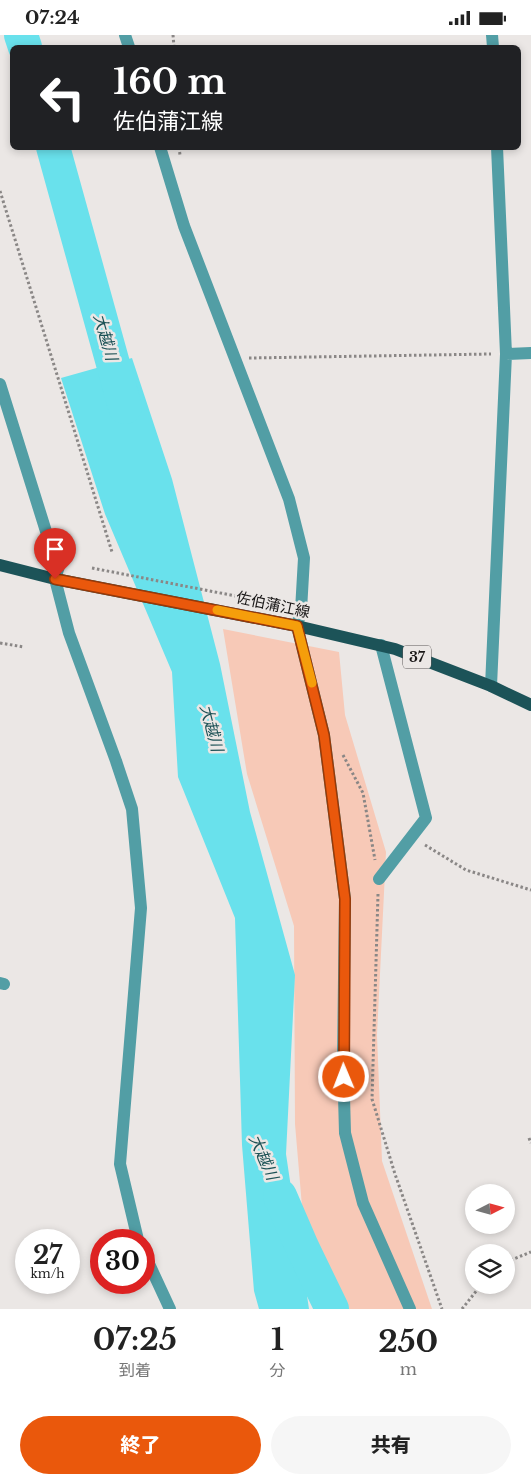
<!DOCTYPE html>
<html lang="ja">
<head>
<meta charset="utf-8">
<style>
	:root { --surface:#fff; --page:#f6f6f6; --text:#222; --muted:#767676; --accent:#ea580c }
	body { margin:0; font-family:"Libre Baskerville","Noto Sans JP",serif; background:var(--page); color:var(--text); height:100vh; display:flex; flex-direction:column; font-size:19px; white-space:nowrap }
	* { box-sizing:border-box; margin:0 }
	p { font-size:16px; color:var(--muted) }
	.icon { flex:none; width:28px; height:28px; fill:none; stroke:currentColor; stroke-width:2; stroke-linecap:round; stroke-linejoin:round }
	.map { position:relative; height:1274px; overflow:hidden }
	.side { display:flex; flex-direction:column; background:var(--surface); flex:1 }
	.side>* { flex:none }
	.banner { position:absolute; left:10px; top:10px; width:511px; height:105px; border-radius:8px; box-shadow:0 2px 8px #0003; background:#202124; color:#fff; overflow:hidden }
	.needle { width:32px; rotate:84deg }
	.buttons { position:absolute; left:465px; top:1149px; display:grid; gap:10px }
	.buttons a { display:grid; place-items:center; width:50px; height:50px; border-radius:50%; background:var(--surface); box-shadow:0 2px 8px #0003; font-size:25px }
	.speed { position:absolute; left:15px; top:1194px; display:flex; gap:10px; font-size:25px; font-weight:700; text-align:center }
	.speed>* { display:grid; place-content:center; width:65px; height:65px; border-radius:50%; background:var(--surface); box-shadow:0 2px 8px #0003; line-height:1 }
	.speed small { font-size:12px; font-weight:400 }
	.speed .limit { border:8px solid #d22; background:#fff; color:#111 }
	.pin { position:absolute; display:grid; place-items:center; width:42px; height:42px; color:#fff; margin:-51px -21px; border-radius:50% 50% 50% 0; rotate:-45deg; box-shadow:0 0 5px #0007 }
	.pin .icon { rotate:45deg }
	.me { position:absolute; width:55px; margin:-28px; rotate:359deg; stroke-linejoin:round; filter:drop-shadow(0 0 4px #0008) }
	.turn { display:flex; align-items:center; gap:18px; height:105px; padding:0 20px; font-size:22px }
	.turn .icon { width:65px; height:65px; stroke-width:2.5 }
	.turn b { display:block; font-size:35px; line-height:42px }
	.eta { display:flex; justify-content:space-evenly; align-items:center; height:85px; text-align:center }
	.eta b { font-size:30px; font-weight:800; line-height:35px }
	.action { display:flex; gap:10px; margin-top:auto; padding:10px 20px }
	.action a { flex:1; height:58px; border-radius:30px; background:var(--accent); color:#fff; font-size:20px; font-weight:800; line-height:58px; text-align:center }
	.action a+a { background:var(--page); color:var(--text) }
	.status { display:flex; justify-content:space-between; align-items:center; height:35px; padding:0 25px; background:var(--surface); direction:ltr }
	.status svg { height:14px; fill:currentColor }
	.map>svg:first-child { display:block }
	.green { fill:#f7c9b7 }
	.water { fill:#69e1ec }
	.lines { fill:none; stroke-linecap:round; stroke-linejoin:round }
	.river { stroke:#69e1ec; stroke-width:34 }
	.path { stroke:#8a8786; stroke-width:3; stroke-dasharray:2.5 2.5; stroke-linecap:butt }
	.street { stroke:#529ea5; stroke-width:12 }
	.primary { stroke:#1c5358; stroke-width:12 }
	.route-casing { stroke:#983908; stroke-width:12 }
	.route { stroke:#ea580c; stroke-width:9 }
	.slow { stroke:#f59e0b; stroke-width:9 }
	.labels { text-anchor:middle; stroke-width:5; stroke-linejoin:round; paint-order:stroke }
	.shield { fill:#ebe7e5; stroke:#585555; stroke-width:1 }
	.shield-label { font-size:14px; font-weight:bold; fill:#191717 }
	.street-label { font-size:15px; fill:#191717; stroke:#ebe7e5 }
	.water-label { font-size:16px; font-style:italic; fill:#1d5256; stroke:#ebe7e5 }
</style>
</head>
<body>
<div class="status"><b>07:24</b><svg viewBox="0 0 49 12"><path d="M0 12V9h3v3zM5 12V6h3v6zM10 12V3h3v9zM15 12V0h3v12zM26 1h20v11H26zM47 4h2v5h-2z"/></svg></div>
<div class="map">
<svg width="531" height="1274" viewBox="0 0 531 1274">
	<rect width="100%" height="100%" fill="#ebe7e5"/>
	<path class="green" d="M223 594 339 617 345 680 386 817 377 1000 382 1126 432 1274H314L303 1183 295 1089 294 891 247 739Z"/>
	<path class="water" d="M132 323 172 444 220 629 250 777 295 940 286 1119 309 1274H259L254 1256 242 1110 235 883 178 742 172 637 105 479 61 343Z"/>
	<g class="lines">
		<path class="river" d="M21 0 25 12
			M53 112 125 372
			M280 1161 302 1212 332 1274"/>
		<path class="path" d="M173 0 174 12
			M179 112 180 120
			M0 156 112 517
			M249 323 491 319
			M92 533 287 571
			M0 608 24 612
			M343 720 363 758 375 825
			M425 810 466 835 531 855
			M378 859 372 1064 395 1139 442 1274
			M529 1103 531 1108
			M506 1227 531 1217
			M462 1274 481 1250"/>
		<path class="street" d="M125 0 129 12
			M492 0 493 12
			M160 112 184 191 289 464 304 523 301 575 297 591 324 700 345 864 343 1024 345 1098 363 1168 410 1274
			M506 319 531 318
			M0 349 49 506 60 528 55 544 69 598 116 726 132 774 141 873 120 1129 138 1205
			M491 651 506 319 497 112
			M379 844 426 783 381 610
			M0 948 4 949
			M144 1218 170 1274"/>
		<path class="primary" d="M0 530 55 544 297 591 395 614 491 651 531 670"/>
	</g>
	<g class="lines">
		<g class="route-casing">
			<path id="route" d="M55 544 297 591 324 700 345 864 344 1042"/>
		</g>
		<use href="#route" class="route"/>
		<path class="slow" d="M217 575 297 591 312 648"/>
	</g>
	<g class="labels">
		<rect class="shield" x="403" y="610.5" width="28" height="23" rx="4"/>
		<g class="shield-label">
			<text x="417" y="627">37</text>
		</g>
		<g class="street-label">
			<text transform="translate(273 570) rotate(12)" y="5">佐伯蒲江線</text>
		</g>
		<g class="water-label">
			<text transform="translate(106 302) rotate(74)" y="6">大越川</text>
			<text transform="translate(212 693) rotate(75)" y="6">大越川</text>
			<text transform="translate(264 1122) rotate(66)" y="6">大越川</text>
		</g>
	</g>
</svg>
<div class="buttons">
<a><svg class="needle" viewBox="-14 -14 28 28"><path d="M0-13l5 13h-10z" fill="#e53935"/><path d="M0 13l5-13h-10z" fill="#767676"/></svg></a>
<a><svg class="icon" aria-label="layers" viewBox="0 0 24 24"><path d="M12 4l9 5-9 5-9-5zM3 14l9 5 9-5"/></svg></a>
</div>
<div class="speed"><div>27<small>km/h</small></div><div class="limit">30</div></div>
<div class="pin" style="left:55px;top:544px;background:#d93025"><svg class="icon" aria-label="arrive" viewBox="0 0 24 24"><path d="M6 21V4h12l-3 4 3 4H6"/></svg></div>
<svg class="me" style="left:344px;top:1042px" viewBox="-20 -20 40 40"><circle r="17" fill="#ea580c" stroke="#fff" stroke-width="3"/><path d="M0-11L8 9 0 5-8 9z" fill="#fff"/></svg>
<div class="banner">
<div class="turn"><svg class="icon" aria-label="left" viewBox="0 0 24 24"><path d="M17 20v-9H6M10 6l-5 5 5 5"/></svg><div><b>160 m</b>佐伯蒲江線</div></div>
</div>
</div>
<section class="side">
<div class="eta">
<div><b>07:25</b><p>到着</p></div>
<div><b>1</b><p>分</p></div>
<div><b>250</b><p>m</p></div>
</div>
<div class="action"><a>終了</a><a>共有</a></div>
</section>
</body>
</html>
